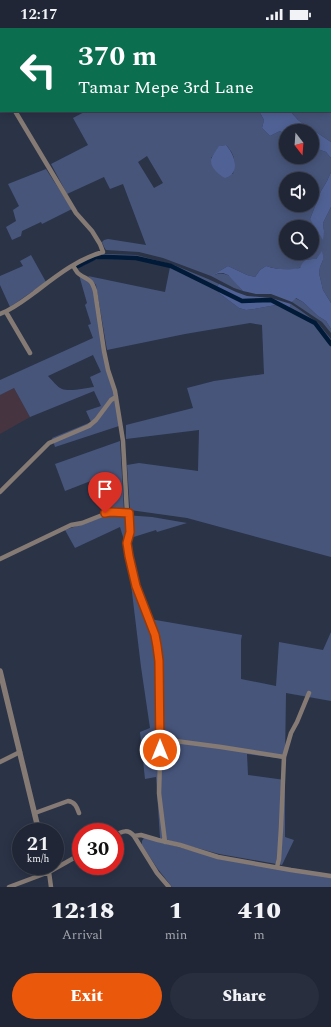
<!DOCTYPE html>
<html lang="en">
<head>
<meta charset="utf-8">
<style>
	:root { --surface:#202635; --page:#282e3d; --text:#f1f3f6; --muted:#a2a5ad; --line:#3d4350; --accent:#ea580c }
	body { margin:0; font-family:Spectral,serif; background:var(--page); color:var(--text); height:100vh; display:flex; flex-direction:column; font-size:15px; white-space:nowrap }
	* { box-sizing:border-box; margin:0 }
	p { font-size:13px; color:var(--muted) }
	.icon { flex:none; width:22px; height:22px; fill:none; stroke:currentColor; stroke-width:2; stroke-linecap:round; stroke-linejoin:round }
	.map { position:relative; height:859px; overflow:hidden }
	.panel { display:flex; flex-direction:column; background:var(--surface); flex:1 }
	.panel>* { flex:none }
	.hud { position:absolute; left:0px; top:0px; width:331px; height:84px; box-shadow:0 2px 10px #0003,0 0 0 1px var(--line); background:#0b6e4f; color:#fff; overflow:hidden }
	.needle { width:26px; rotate:163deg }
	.fabs { position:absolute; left:279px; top:96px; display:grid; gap:8px }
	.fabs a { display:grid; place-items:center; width:40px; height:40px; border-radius:50%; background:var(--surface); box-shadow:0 2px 10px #0003,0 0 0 1px var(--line); font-size:20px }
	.speed { position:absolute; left:12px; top:795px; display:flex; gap:8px; font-size:20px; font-weight:700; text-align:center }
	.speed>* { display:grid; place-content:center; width:52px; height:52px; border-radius:50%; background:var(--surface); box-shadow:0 2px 10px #0003,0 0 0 1px var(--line); line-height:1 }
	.speed small { font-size:10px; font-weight:400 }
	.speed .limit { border:6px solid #d22; background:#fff; color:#111 }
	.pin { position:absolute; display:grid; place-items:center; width:34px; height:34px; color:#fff; margin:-41px -17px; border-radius:50% 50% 50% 0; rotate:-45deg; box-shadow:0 0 4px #0007 }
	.pin .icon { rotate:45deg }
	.me { position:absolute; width:44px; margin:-22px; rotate:0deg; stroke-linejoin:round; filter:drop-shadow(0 0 3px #0008) }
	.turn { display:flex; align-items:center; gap:14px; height:84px; padding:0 12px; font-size:18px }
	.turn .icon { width:52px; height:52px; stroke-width:2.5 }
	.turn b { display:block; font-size:28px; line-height:34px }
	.eta { display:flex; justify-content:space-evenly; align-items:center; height:68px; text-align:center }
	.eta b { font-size:24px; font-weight:800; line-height:28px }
	.cta { display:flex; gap:8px; margin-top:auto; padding:8px 12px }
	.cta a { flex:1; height:46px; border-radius:24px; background:var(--accent); color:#fff; font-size:16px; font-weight:800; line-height:46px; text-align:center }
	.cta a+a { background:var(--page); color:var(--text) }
	.status { display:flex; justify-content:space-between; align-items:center; height:28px; padding:0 20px; background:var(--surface); direction:ltr }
	.status svg { height:11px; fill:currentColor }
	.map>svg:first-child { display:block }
	.education { fill:#463540 }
	.green { fill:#47557b; fill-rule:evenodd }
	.forest { fill:#506295 }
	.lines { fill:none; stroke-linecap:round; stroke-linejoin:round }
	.canal { stroke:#001a37; stroke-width:4.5 }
	.minor { stroke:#867b74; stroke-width:4.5 }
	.tertiary { stroke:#867b74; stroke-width:5.5 }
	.route-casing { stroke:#983908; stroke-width:10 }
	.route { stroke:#ea580c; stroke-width:7 }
</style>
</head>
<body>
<div class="status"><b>12:17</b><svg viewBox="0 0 49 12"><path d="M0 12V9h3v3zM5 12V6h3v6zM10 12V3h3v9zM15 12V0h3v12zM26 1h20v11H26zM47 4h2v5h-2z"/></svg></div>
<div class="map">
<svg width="331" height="859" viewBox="0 0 331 859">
	<rect width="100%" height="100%" fill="#2b3347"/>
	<path class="education" d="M14 360 30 389 0 406V367Z"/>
	<path class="green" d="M56 0H165L166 1H57Z
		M190 0H331V114L298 92 290 83H330V1H190Z
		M86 83H259L264 92 262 100 270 108 280 103 286 107V129H312V119L326 124 331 130V144L327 153 321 163 310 191 324 203 323 195 331 179V275L323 262 319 245 320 239 323 232 322 224 316 231H308C306 234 302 239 299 240 292 243 274 241 266 238L260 242 255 249 247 247 228 238 213 247C229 241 234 253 243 263L234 260 211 248 163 230 139 224 106 222 104 219 102 214 104 212 108 211 146 217 123 156 110 161 104 149 67 166 51 136 88 117 73 90ZM226 117C236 128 235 133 233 146L211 130 220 118ZM147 128 163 155 154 160 138 134ZM286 151H312V177H286ZM286 199H312V225H286Z
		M46 141 72 181 42 196 41 194 22 203 21 208 12 212 6 199 16 193 13 182 19 178 8 156Z
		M105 226 136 227 159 233 174 237 208 251 219 256 216 260 219 265 239 280 246 282 254 281 276 277 282 278 289 281 291 276 300 282 318 295 331 311V529L187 490 130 482 127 437 139 435 198 443 199 402 126 411V397L193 380 187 360 214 353 264 346 262 297 250 295 185 306 107 322 96 257 88 248 165 264 170 239 142 232 102 231 100 230 89 234 85 237 78 239 76 237 94 227Z
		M31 227 46 254 10 279 0 257V248L23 238 20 233Z
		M79 247 85 251 92 257 114 364 119 398 55 419 52 410 91 394 86 383 101 378 94 363 30 389 14 360 0 367V352L93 310 88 297 91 296 85 277 87 275ZM93 327 101 344 90 349 94 359C87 360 69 364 62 361 57 359 52 352 48 348Z
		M295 270 303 274 318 288 326 293 331 301V305L322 294 292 274Z
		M120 413 124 483 111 482 106 483 101 449 65 463 55 436Z
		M111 486 152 489 187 495 157 504 156 502 124 512 120 499 75 520 65 502Z
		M139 555 150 591 242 607 241 612V651L276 658 279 614 323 622 331 604V673L286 665 285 731 247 726 248 747 285 752V809L294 812 282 837 219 826 160 810 156 749 145 751 140 704 150 700 141 639 131 556Z
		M144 810H146L222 831 331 849V859H172L157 840 142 817V813Z"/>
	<path class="forest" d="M259 83H290L298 92 331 114V130L326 124 312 119V103H286V107L280 103 270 108 262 100 264 92Z
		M226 117C235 127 241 145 225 150 218 146 208 138 212 129 214 125 217 121 219 118Z
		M331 144V179L323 195 324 203 323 212 310 191 321 163 327 153Z
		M322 223 323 227V232L320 239 319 245 323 262 331 275V301L326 293 318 288 303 274 296 270 292 274 271 266H256L243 263 228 247 223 245H219L211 248 228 238 247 247 255 249 260 242 266 238C277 242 289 242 300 240 304 231 306 231 316 231Z
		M219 256 236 264 247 268 271 270 291 276 289 281 282 278 276 277 254 281 246 282 239 280 219 265 216 260Z"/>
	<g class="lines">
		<path class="canal" d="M78 238 96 229H105L136 230 171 238 242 273 271 272 315 295 331 316"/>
		<path class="minor" d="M0 58 1 60
			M73 238C75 240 76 244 79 246 89 253 91 250 95 263L104 323 108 342 115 363 120 394 123 413 127 485
			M6 284 30 325
			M0 286C13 281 23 273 34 265 55 249 77 231 103 224L100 216 92 203 76 185 15 83
			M0 464 49 415 89 398 96 392 111 372 116 369
			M0 531 71 497 82 495 110 484 129 485 130 504 127 515 129 528 136 558 155 607 157 618 159 633 160 734 159 765 165 814
			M160 711 221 719 284 729
			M0 734 20 724
			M35 785 68 773C75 774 77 779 79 785
			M115 807C123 803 128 801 134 808L157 845 169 859
			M134 808 141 807 158 812 180 817 218 829 291 842 331 848
			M277 839 279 831 281 800 284 729 291 705 297 694 309 665
			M49 844 51 859
			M9 859 49 844 81 826"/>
		<path class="tertiary" d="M0 643 39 804
			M47 838 49 844"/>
	</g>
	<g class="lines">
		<g class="route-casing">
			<path id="route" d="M105 485 110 484 129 485 130 504 127 515 129 528 136 558 155 607 157 618 159 633 160 722"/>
		</g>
		<use href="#route" class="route"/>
	</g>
</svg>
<div class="fabs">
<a><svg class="needle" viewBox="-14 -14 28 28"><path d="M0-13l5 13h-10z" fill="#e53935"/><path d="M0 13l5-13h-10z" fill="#a2a5ad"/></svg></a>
<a><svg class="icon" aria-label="sound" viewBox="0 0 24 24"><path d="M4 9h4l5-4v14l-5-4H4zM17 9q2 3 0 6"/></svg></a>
<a><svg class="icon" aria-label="search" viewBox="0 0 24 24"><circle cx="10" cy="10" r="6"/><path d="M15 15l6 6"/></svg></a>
</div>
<div class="speed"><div>21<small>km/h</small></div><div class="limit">30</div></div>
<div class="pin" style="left:105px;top:485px;background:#d93025"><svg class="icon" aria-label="arrive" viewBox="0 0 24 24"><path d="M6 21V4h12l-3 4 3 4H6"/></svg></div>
<svg class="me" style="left:160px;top:722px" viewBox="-20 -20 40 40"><circle r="17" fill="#ea580c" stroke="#fff" stroke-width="3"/><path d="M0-11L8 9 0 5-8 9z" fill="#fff"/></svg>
<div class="hud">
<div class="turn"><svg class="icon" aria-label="left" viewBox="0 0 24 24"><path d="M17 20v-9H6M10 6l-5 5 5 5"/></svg><div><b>370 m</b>Tamar Mepe 3rd Lane</div></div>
</div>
</div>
<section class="panel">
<div class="eta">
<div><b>12:18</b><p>Arrival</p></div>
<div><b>1</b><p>min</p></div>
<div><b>410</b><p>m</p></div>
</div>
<div class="cta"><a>Exit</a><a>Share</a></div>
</section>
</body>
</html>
